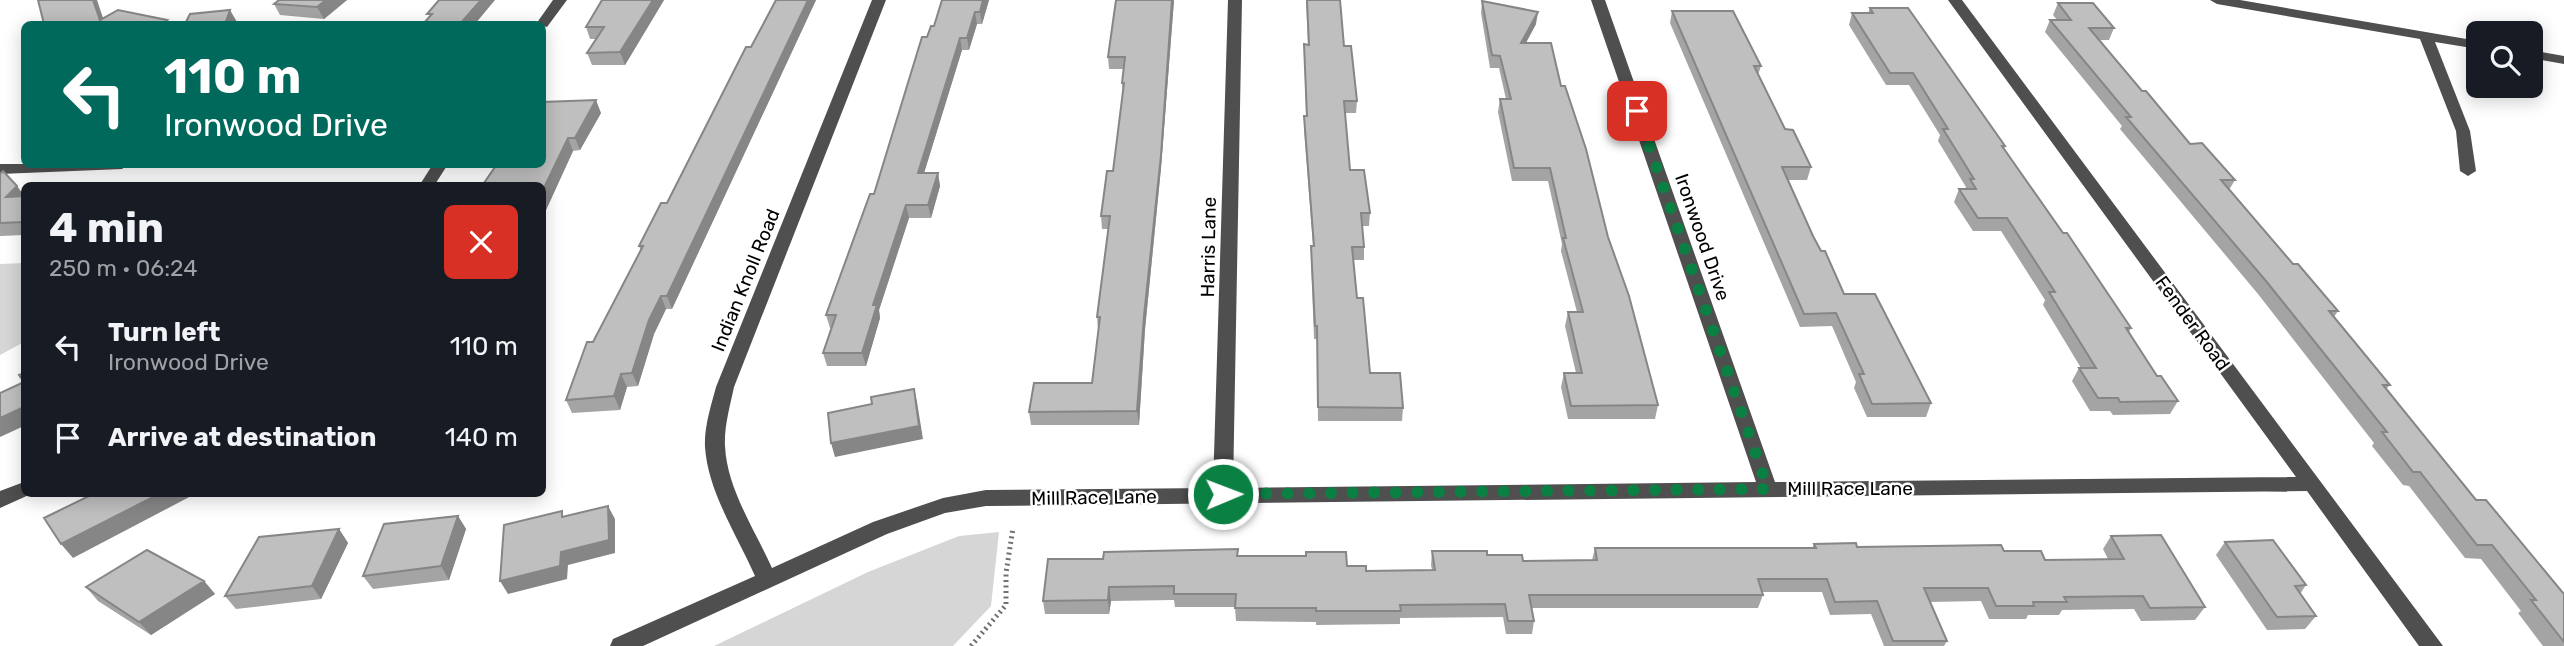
<!DOCTYPE html>
<html lang="en">
<head>
<meta charset="utf-8">
<style>
	:root { --surface:#171b24; --page:#242831; --text:#f1f3f6; --muted:#9ea1a6 }
	body { margin:0; font-family:Rubik,sans-serif; background:var(--page); color:var(--text); height:100vh; display:flex; flex-direction:column; font-size:26px; white-space:nowrap }
	* { box-sizing:border-box; margin:0 }
	p { font-size:23px; color:var(--muted) }
	.icon { flex:none; width:38px; height:38px; fill:none; stroke:currentColor; stroke-width:2; stroke-linecap:round; stroke-linejoin:round }
	.map { position:relative; flex:1; overflow:hidden }
	.drawer { position:absolute; left:21px; top:182px; width:525px; height:315px; display:flex; flex-direction:column; background:var(--surface); border-radius:10px; box-shadow:0 4px 18px #0003 }
	.drawer>* { flex:none }
	.top-card { position:absolute; left:21px; top:21px; width:525px; height:147px; border-radius:10px; box-shadow:0 4px 18px #0003; background:#00695c; color:#fff; overflow:hidden }
	.tools { position:absolute; left:2466px; top:21px; display:grid; gap:14px }
	.tools a { display:grid; place-items:center; width:77px; height:77px; border-radius:10px; background:var(--surface); box-shadow:0 4px 18px #0003; font-size:35px }
	.pin { position:absolute; display:grid; place-items:center; width:60px; height:60px; color:#fff; margin:-30px; border-radius:14px; box-shadow:0 4px 10px #0006 }
	.me { position:absolute; width:77px; margin:-38px; rotate:89deg; stroke-linejoin:round; filter:drop-shadow(0 0 5px #0008) }
	.turn { display:flex; align-items:center; gap:24px; height:147px; padding:0 28px; font-size:32px }
	.turn .icon { width:91px; height:91px; stroke-width:2.5 }
	.turn b { display:block; font-size:49px; line-height:60px }
	.round { display:grid; place-items:center; flex:none; width:74px; height:74px; border-radius:10px; background:var(--page) }
	.headline { display:flex; align-items:center; justify-content:space-between; height:119px; padding:0 28px }
	h1 { font-size:42px; font-weight:700; line-height:52px }
	ul { padding:0; list-style:none }
	li { display:flex; align-items:center; gap:21px; height:91px; padding:0 28px }
	li div { flex:1 }
	li b { display:block; font-size:26px }
	li em { font-style:normal }
	.map>svg:first-child { display:block }
	.green { fill:#d6d6d6 }
	.lines { fill:none; stroke-linecap:round; stroke-linejoin:round }
	.path { stroke:#717171; stroke-width:5; stroke-dasharray:2 3.5; stroke-linecap:butt }
	.minor { fill:#4f4f4f; fill-rule:evenodd }
	.wall { fill:#a4a4a4 }
	.shaded-wall { fill:#868686 }
	.building { fill:#bfbfbf; stroke:#868686; stroke-width:2 }
	.route { stroke:#0b8043; stroke-width:12; stroke-dasharray:0 21.6 }
	.labels { text-anchor:middle; stroke-width:5; stroke-linejoin:round; paint-order:stroke }
	.street-label { font-size:19px; fill:#000; stroke:#fff }
</style>
</head>
<body>
<div class="map">
<svg width="2564" height="646" viewBox="0 0 2564 646">
	<rect width="100%" height="100%" fill="#fff"/>
	<path class="green" d="M24 263V342L0 355V264Z
		M999 532 991 606 953 646H714L868 572 959 536Z"/>
	<g class="lines">
		<path class="path" d="M971 646 1006 605V573L1013 528"/>
		<path class="minor" d="M553 0H567L547 27 536 24Z
			M872 0H886L734 387C730 406 724 427 725 446 727 489 755 530 772 568L873 522 943 498 986 490 1213 488 1228 0H1242L1233 488 1756 482 1591 0H1605L1775 482 2296 477 1948 0H1962L2443 646H2419L2307 491 986 506 945 513 887 534 643 646H610L613 639 755 576C737 535 708 492 705 447 704 427 711 406 716 387Z
			M2210 0H2240L2478 41V49L2435 42 2470 131 2476 171 2468 176 2460 171 2456 131 2420 39 2217 4Z
			M2530 50 2564 56V64L2530 58Z
			M0 164H129L122 169 0 174Z
			M433 164H448L434 186H419Z
			M24 482V494H31L0 508V491Z"/>
	</g>
	<path class="wall" d="M347 0 324 19 280 15 274 4Z
		M602 0H664L625 65H592L587 53 596 39H590L586 27Z
		M776 0H816L672 309H666L654 334 638 386 627 387 620 410 572 413 566 400 593 342 641 251 639 246 667 203Z
		M989 0 982 24H977L969 50H962L924 173H938L940 186 931 218H909L879 310 880 318 866 366H827L823 353 831 328H830L826 315 874 194 927 37 934 26Z
		M1116 0H1174L1161 168 1145 329 1139 425H1031L1029 412 1092 383 1098 330 1097 317 1108 229H1102L1101 216 1113 171 1123 95 1122 83 1124 69H1109L1108 57Z
		M1306 0H1340L1344 46 1357 101 1356 113H1345L1350 170 1370 213 1369 226H1362L1364 247V260H1353L1357 298 1370 373 1403 408 1402 421H1318L1317 339H1314L1311 259V246H1313L1304 129V116H1306L1304 44 1308 45Z
		M1482 1 1536 24 1526 43 1561 86 1658 405 1655 419H1568L1561 387 1564 373H1576L1565 326 1568 312H1577L1561 251 1562 244 1548 181H1512L1498 112 1500 99H1506L1499 68H1490L1481 13Z
		M2058 3 2114 28 2109 40H2099L2142 91 2190 144 2235 180 2229 190 2293 264 2338 311 2334 317 2390 385 2386 389 2476 500 2564 594V646H2543L2518 613 2521 611 2481 559 2465 558 2409 486 2403 485 2372 446 2374 443 2258 294 2120 129 2122 126 2045 32 2050 20H2057L2053 15Z
		M1870 8 2005 146 2004 149 2131 328 2129 332 2157 376 2178 401 2170 414 2113 415 2110 411H2090L2072 381 2079 368H2081L2043 305 2045 300 2001 231H1973L1954 202 1959 189H1965L1966 187 1938 141 1940 135 1909 85H1886L1849 25 1852 13H1868Z
		M1672 11 1761 66 1758 75 1785 129 1811 167 1807 180H1787L1813 236 1844 294 1931 403 1926 417H1867L1854 388 1856 382 1832 326 1800 327 1670 23Z
		M542 102 601 113 580 150 573 151 546 210H542Z
		M0 174 17 186 24 196V235L0 236Z
		M458 516 466 529 449 580 373 589 363 576Z
		M339 529 348 543 321 599 236 609 225 596Z
		M2111 536 2205 607 2195 620 2141 621 2134 609 2062 610 2059 615H2028L2026 619H1989L1981 601 1930 602 1947 641 1944 646H1884L1871 614 1830 615 1822 592H1762L1763 595 1758 608H1532L1534 621 1532 634H1506L1503 617 1400 618V624L1316 625V622L1236 621 1235 607H1175L1174 600 1111 601 1109 614H1045L1043 601 1103 559 1238 556 1347 566 1366 571 1432 570 1431 565 1432 551 1487 555 1523 561 1592 560 1595 548H1812L1814 544 1857 547 2004 551 2045 560 2108 559 2103 549Z
		M2225 542 2306 585 2300 594 2316 616 2305 629 2267 630 2216 555Z
		M204 581 215 594 151 635 98 601 86 587Z"/>
	<path class="shaded-wall" d="M93 0H97L105 24 100 20Z
		M326 0H347L324 19 317 7Z
		M481 0H495L475 24H460Z
		M653 0H664L625 65 620 52Z
		M808 0H816L672 309 667 296Z
		M983 0H989L982 24 980 12Z
		M1172 0H1174L1161 168 1145 329 1139 425 1137 411 1144 316Z
		M230 10 237 22 236 24H225Z
		M975 12 977 24 969 50 967 38Z
		M1538 12 1536 24 1519 55 1521 43Z
		M167 20 170 24H159Z
		M960 38 962 50 920 186 918 173Z
		M596 100 601 113 580 150 575 138Z
		M568 138 573 151 546 210 542 202V192Z
		M938 173 940 186 931 218 928 205Z
		M17 186 24 196 6 197Z
		M906 205 909 218 879 310 880 318 866 366 862 353 873 305Z
		M661 296 666 309 654 334 638 386 632 373 649 320Z
		M621 374 627 387 620 410 614 396Z
		M914 389 917 402 923 439 835 457 831 443Z
		M24 407V426L0 437V418Z
		M159 494H195L73 558 61 544Z
		M608 506 615 519V553L568 565 567 579 508 594 500 581Z
		M458 516 466 529 449 580 441 566Z
		M339 529 348 543 321 599 312 586Z
		M204 581 215 594 151 635 139 622Z
		M1109 587 1111 601 1109 614 1108 600Z"/>
	<path class="building" d="M38 0H93L100 20 118 10 167 20 159 24H44Z
		M279 0H326L317 7 274 4Z
		M439 0H481L460 24H423L432 14H427Z
		M602 0H653L620 52 587 53 604 27H586Z
		M776 0H808L667 296H661L649 320 632 373 621 374 614 396 566 400 587 342H593L643 246H639L661 203H667L746 47H751Z
		M942 0H983L980 12H975L967 38H960L918 173H938L928 205H906L873 305H877L862 353H823L836 315H826L870 194H874L922 37H927L931 26H934Z
		M1116 0H1172L1161 155 1144 316 1137 411 1029 412 1034 383H1092L1100 317H1097L1110 216H1101L1107 171H1113L1124 83H1122L1125 57H1108Z
		M1307 0H1340L1344 46H1351L1357 101H1344L1350 170H1364L1370 213H1361L1364 247H1352L1357 298H1363L1370 373H1400L1403 408 1318 407 1317 326H1315L1311 246H1314L1304 116H1307L1304 44 1309 45Z
		M1482 1 1538 12 1521 43H1551L1561 86H1565L1586 149 1608 237 1629 296 1658 405 1571 406 1564 373H1582L1568 312H1583L1563 238H1566L1550 168H1514L1500 99H1511L1500 56 1492 55Z
		M2058 3H2093L2114 28H2089L2142 91H2146L2190 144 2202 143 2235 180H2221L2293 264H2298L2338 311H2329L2390 385H2383L2476 500H2486L2564 594V642L2531 600H2536L2492 545H2477L2420 472H2413L2382 432H2387L2266 281 2126 117H2131L2050 20H2071Z
		M1870 8H1908L2005 146H2002L2063 233H2067L2131 328H2126L2157 376H2161L2178 401 2120 402 2118 398H2098L2079 368H2096L2049 292H2055L2007 218H1978L1959 189H1976L1970 179H1974L1943 129H1948L1913 73H1890L1852 13H1873Z
		M230 10 225 24H185L190 14Z
		M1672 11H1733L1761 66H1754L1785 129 1793 130 1811 167H1782L1813 236 1821 251H1825L1844 294H1875L1931 403 1872 404 1859 374H1864L1836 313 1804 314Z
		M596 100 575 138H568L542 192V186H482L497 164H542V102Z
		M3 171 17 186 6 197 24 196V222L0 223V174Z
		M241 185H320L229 186Z
		M24 373V407L0 418V393L24 382 19 375Z
		M914 389 919 426 831 443 828 413 872 404 871 397Z
		M93 494H159L61 544 44 518Z
		M608 506 609 540 561 552 560 566 500 581 504 525 562 511V517Z
		M458 516 441 566 363 576 384 524Z
		M339 529 312 586 225 596 259 537Z
		M2161 535 2205 607 2150 608 2143 596 2064 597 2067 602H2033L2034 606H1996L1988 588H1924L1947 641H1893L1877 601 1835 602 1827 579H1758L1763 595H1529L1534 621H1508L1505 604 1400 605 1401 611H1316V608H1235L1236 594H1174V586L1109 587 1108 600 1043 601 1048 559H1103L1104 552 1238 549 1237 556H1306V552H1346L1347 566H1366V571L1435 570 1432 551H1487V555H1522L1523 561 1597 560 1595 548H1816L1814 544 1856 543 1857 547 2001 545 2004 551H2041L2045 560 2124 559 2111 536Z
		M2273 540 2306 585 2295 586 2316 616 2277 617 2225 542Z
		M147 550 204 581 139 622 86 587Z"/>
	<g class="lines">
		<path class="route" d="M1223 494 1768 489 1637 111"/>
	</g>
	<g class="labels">
		<g class="street-label">
			<text transform="translate(1703 237) rotate(71)" y="7">Ironwood Drive</text>
			<text transform="translate(1208 247) rotate(-89)" y="7">Harris Lane</text>
			<text transform="translate(745 280) rotate(-68)" y="7">Indian Knoll Road</text>
			<text transform="translate(2193 323) rotate(54)" y="7">Fender Road</text>
			<text x="1850" y="495">Mill Race Lane</text>
			<text transform="translate(1094 497) rotate(-1)" y="7">Mill Race Lane</text>
		</g>
	</g>
</svg>
<div class="tools">
<a><svg class="icon" aria-label="search" viewBox="0 0 24 24"><circle cx="10" cy="10" r="6"/><path d="M15 15l6 6"/></svg></a>
</div>
<div class="pin" style="left:1637px;top:111px;background:#d93025"><svg class="icon" aria-label="arrive" viewBox="0 0 24 24"><path d="M6 21V4h12l-3 4 3 4H6"/></svg></div>
<svg class="me" style="left:1223px;top:494px" viewBox="-20 -20 40 40"><circle r="17" fill="#0b8043" stroke="#fff" stroke-width="3"/><path d="M0-11L8 9 0 5-8 9z" fill="#fff"/></svg>
<div class="top-card">
<div class="turn"><svg class="icon" aria-label="left" viewBox="0 0 24 24"><path d="M17 20v-9H6M10 6l-5 5 5 5"/></svg><div><b>110 m</b>Ironwood Drive</div></div>
</div>
<section class="drawer">
<div class="headline"><div><h1>4 min</h1><p>250 m · 06:24</p></div><a class="round" style="background:#d93025;color:#fff"><svg class="icon" aria-label="close" viewBox="0 0 24 24"><path d="M6 6l12 12M18 6L6 18"/></svg></a></div>
<ul>
<li><svg class="icon" aria-label="left" viewBox="0 0 24 24"><path d="M17 20v-9H6M10 6l-5 5 5 5"/></svg><div><b>Turn left</b><p>Ironwood Drive</p></div><em>110 m</em></li>
<li><svg class="icon" aria-label="arrive" viewBox="0 0 24 24"><path d="M6 21V4h12l-3 4 3 4H6"/></svg><div><b>Arrive at destination</b></div><em>140 m</em></li>
</ul>
</section>
</div>
</body>
</html>
